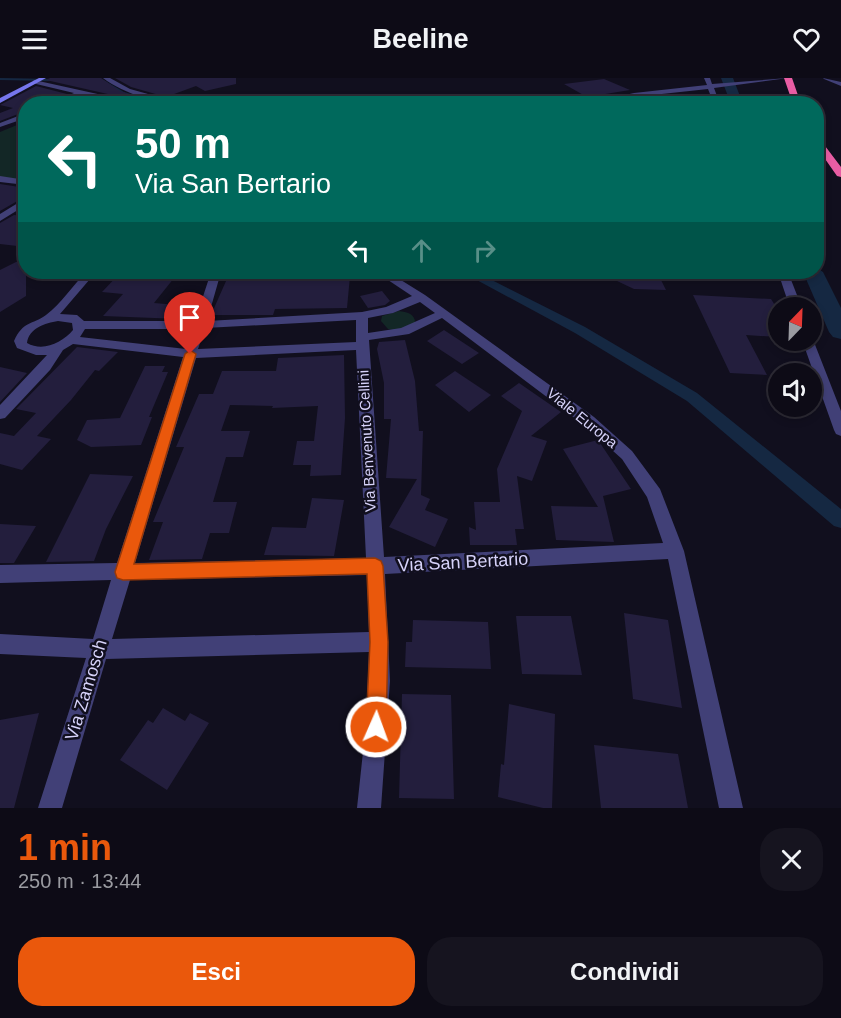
<!DOCTYPE html>
<html lang="it">
<head>
<meta charset="utf-8">
<style>
	:root { --surface:#0d0b16; --page:#16141f; --text:#f1f3f6; --muted:#9a9ba1; --line:#2d2b35; --accent:#ea580c }
	body { margin:0; font-family:Arial,sans-serif; background:var(--page); color:var(--text); height:100vh; display:flex; flex-direction:column; font-size:22px; white-space:nowrap }
	* { box-sizing:border-box; margin:0 }
	p { font-size:20px; color:var(--muted) }
	.icon { flex:none; width:33px; height:33px; fill:none; stroke:currentColor; stroke-width:2; stroke-linecap:round; stroke-linejoin:round }
	.map { position:relative; height:730px; overflow:hidden }
	.panel { display:flex; flex-direction:column; background:var(--surface); flex:1 }
	.panel>* { flex:none }
	.top-card { position:absolute; left:18px; top:18px; width:806px; height:183px; border-radius:24px; box-shadow:0 3px 9px #0003,0 0 0 2px var(--line); background:#00695c; color:#fff; overflow:hidden }
	.needle { width:39px; rotate:23deg }
	.buttons { position:absolute; left:768px; top:219px; display:grid; gap:12px }
	.buttons a { display:grid; place-items:center; width:54px; height:54px; border-radius:50%; background:var(--surface); box-shadow:0 3px 9px #0003,0 0 0 2px var(--line); font-size:30px }
	.pin { position:absolute; display:grid; place-items:center; width:51px; height:51px; color:#fff; margin:-62px -26px; border-radius:50% 50% 50% 0; rotate:-45deg; box-shadow:0 0 6px #0007 }
	.pin .icon { rotate:45deg }
	.me { position:absolute; width:66px; margin:-33px; rotate:2deg; stroke-linejoin:round; filter:drop-shadow(0 0 4px #0008) }
	.turn { display:flex; align-items:center; gap:21px; height:126px; padding:0 18px; font-size:27px }
	.turn .icon { width:78px; height:78px; stroke-width:2.5 }
	.turn b { display:block; font-size:42px; line-height:51px }
	.lanes { display:flex; align-items:center; height:57px; padding:0 18px; background:#0003; justify-content:center; gap:30px; direction:ltr }
	.lanes .off { opacity:.35 }
	.round { display:grid; place-items:center; flex:none; width:63px; height:63px; border-radius:24px; background:var(--page) }
	.summary { display:flex; align-items:center; justify-content:space-between; height:102px; padding:0 18px }
	h1 { font-size:36px; font-weight:800; line-height:45px; color:var(--accent) }
	.action { display:flex; gap:12px; margin-top:auto; padding:12px 18px }
	.action a { flex:1; height:69px; border-radius:24px; background:var(--accent); color:#fff; font-size:24px; font-weight:800; line-height:69px; text-align:center }
	.action a+a { background:var(--page); color:var(--text) }
	header { display:flex; justify-content:space-between; align-items:center; height:78px; padding:0 18px; background:var(--surface); font-size:27px; font-weight:800 }
	.map>svg:first-child { display:block }
	.green { fill:#132726 }
	.lines { fill:none; stroke-linecap:round; stroke-linejoin:round }
	.stream { stroke:#152842; stroke-width:2 }
	.canal { fill:#152842; fill-rule:evenodd }
	.river { fill:#152842; fill-rule:evenodd }
	.building { fill:#231e3d }
	.street { fill:#414077; fill-rule:evenodd }
	.secondary { fill:#7676ec; fill-rule:evenodd }
	.highway { fill:#e95da4; fill-rule:evenodd }
	.route { fill:#ea580c; stroke:#983908; stroke-width:1.5 }
	.labels { text-anchor:middle; stroke-width:5; stroke-linejoin:round; paint-order:stroke }
	.street-label { font-size:15px; fill:#d6d2f9; stroke:#110f1e }
	.near-street-label { font-size:18px; fill:#d6d2f9; stroke:#110f1e }
</style>
</head>
<body>
<header><svg class="icon" aria-label="menu" viewBox="0 0 24 24"><path d="M4 6h16M4 12h16M4 18h16"/></svg>Beeline<svg class="icon" aria-label="heart" viewBox="0 0 24 24"><path d="M12 20l-8-8c-3-5 5-10 8-4 3-6 11-1 8 4z"/></svg></header>
<div class="map">
<svg width="841" height="730" viewBox="0 0 841 730">
	<rect width="100%" height="100%" fill="#110f1e"/>
	<path class="green" d="M17 47 25 49V104L0 100V54Z
		M399 233C407 234 416 236 415 246L398 253 388 251 381 243 382 238Z"/>
	<g class="lines">
		<path class="stream" d="M0 1 51 2"/>
		<path class="canal" d="M92 0H100L124 14 164 26C139 26 112 16 92 0Z
			M462 194H476L585 249 697 315 841 431V450L834 448 687 323 575 255Z"/>
		<path class="river" d="M721 0H733L743 26H731Z
			M816 189 823 194 841 230V261L833 259 829 254 803 194H816Z"/>
	</g>
	<path class="building" d="M50 0H101L120 13 158 26H139L134 22 46 2Z
		M115 0H236V6L205 13 196 8 166 19 131 9Z
		M604 1 630 12 587 19 564 6Z
		M36 8 67 16 48 26H26V33L0 43V35L13 30 0 27Z
		M83 19 96 21 117 26H62Z
		M0 106 26 110V118L0 133Z
		M14 137 26 138V169L0 166V145Z
		M26 179V218L0 234V192Z
		M121 194 178 195 154 225 189 228 180 241 103 238 123 216 102 214Z
		M230 194H310L309 198H350L347 230 275 231 273 237H211Z
		M598 194H657L666 212 634 211Z
		M382 213 390 223 385 227 368 230 360 218Z
		M693 217 771 221 778 232V259L746 257 767 297 730 295Z
		M444 252 479 275 462 286 427 263Z
		M405 262 415 303 419 353H423L421 417 430 421 425 432 448 441 435 469 389 449 417 401 386 400 391 341H384V305L377 271 379 264Z
		M77 269 118 274 99 293 95 292 71 322 37 358 51 361 22 392 0 386V355L14 358 36 335 16 331Z
		M344 277 345 340 341 397 310 398 311 387H293L297 363H314L318 328 272 330 273 328 230 327 221 353H250L243 379H226L213 424H237L229 455H210L202 481 149 482 163 444H153L184 369H176L199 316H213L222 293H276L278 280Z
		M145 288H165L162 294H168L149 339H152L141 367 91 369 77 362 87 342 120 340Z
		M0 289 27 295 0 324Z
		M455 293 491 317 469 334 435 307Z
		M519 305 561 334 531 358 547 363 532 403 517 398 524 451H515L517 467H470L469 449 476 452 474 424H500L497 391 522 333 501 318Z
		M598 362 631 411 603 418 614 464 556 462 551 428 598 429 563 371Z
		M90 396 133 398 106 451 94 483 46 484Z
		M312 420 344 422 334 478 264 477 272 449 306 450Z
		M0 446 36 448 14 485H0Z
		M624 535 668 542 682 630 633 621Z
		M516 538H571L582 597 522 596Z
		M413 542 488 544 491 591 405 589 406 564H412Z
		M402 616 451 617 454 721 399 720Z
		M509 626 555 636 552 730H543L498 719 501 686 504 687Z
		M163 630 185 643 190 635 209 645 167 712 120 682 148 642 153 645Z
		M39 635 14 730H0V642Z
		M594 667 678 676 688 730H601Z"/>
	<g class="lines">
		<path class="street" d="M103 0H110L130 11 184 26C158 26 124 16 103 0Z
			M704 0H710L712 6 788 0 714 10 720 26H714L708 11 634 19 601 26H586L634 15 707 7Z
			M823 0 841 4V8L824 1Z
			M34 2 134 24 137 26C118 26 101 17 83 17 72 16 62 26 50 26L74 15 32 5Z
			M26 35V40L0 49V45Z
			M0 98 26 102V107L0 104Z
			M26 120V127L0 143V136Z
			M86 194H96L60 236 77 237 84 243H195L211 194H221L207 243 362 234 386 229 412 218 376 194H388L425 217 594 339 632 373 660 411 684 473 743 730H719L668 481 385 496 390 603 381 730H357L366 646 369 574 106 581 62 730H38L86 580 0 576V556L93 561 111 502 0 505V487L117 485 183 279 73 266 63 272 50 292 5 340 0 341V327L47 277H36L17 270 14 263C23 243 32 247 46 237 61 226 73 207 86 194ZM420 224 435 235 401 250 368 255V240L393 235ZM442 240 584 347 622 381 647 419 663 465 384 479 369 262 409 256ZM356 242V264L198 271 205 250ZM58 243 72 245 73 252C62 265 43 274 27 265 29 250 45 245 58 243ZM85 251H192L186 271 80 259ZM356 272 366 480 135 485 196 280ZM367 497 369 554 112 561 130 502Z
			M778 194H788L802 230H790Z
			M812 259 841 333V358L836 356 834 352 802 262H812Z"/>
		<path class="secondary" d="M39 0H46L0 25V20Z"/>
		<path class="highway" d="M784 0H792L801 26H793Z
			M816 59 819 60 841 89V99L837 98 816 68Z"/>
	</g>
	<path class="route" d="M190 272 196 276 134 486 375 480 381 483 383 488 388 564 386 649 383 656 376 659 369 656 366 649 370 564 367 496 123 502 117 500 115 494 185 276Z"/>
	<g class="labels">
		<g class="street-label">
			<text transform="translate(582 340) rotate(39)" y="5">Viale Europa</text>
			<text transform="translate(367 363) rotate(-93)" y="5">Via Benvenuto Cellini</text>
		</g>
		<g class="near-street-label">
			<text transform="translate(463 484) rotate(-3)" y="6">Via San Bertario</text>
			<text transform="translate(86 612) rotate(-73)" y="6">Via Zamosch</text>
		</g>
	</g>
</svg>
<div class="buttons">
<a><svg class="needle" viewBox="-14 -14 28 28"><path d="M0-13l5 13h-10z" fill="#e53935"/><path d="M0 13l5-13h-10z" fill="#9a9ba1"/></svg></a>
<a><svg class="icon" aria-label="sound" viewBox="0 0 24 24"><path d="M4 9h4l5-4v14l-5-4H4zM17 9q2 3 0 6"/></svg></a>
</div>
<div class="pin" style="left:190px;top:276px;background:#d93025"><svg class="icon" aria-label="arrive" viewBox="0 0 24 24"><path d="M6 21V4h12l-3 4 3 4H6"/></svg></div>
<svg class="me" style="left:376px;top:649px" viewBox="-20 -20 40 40"><circle r="17" fill="#ea580c" stroke="#fff" stroke-width="3"/><path d="M0-11L8 9 0 5-8 9z" fill="#fff"/></svg>
<div class="top-card">
<div class="turn"><svg class="icon" aria-label="left" viewBox="0 0 24 24"><path d="M17 20v-9H6M10 6l-5 5 5 5"/></svg><div><b>50 m</b>Via San Bertario</div></div>
<div class="lanes"><svg class="icon" aria-label="left" viewBox="0 0 24 24"><path d="M17 20v-9H6M10 6l-5 5 5 5"/></svg><svg class="icon off" aria-label="ahead" viewBox="0 0 24 24"><path d="M12 20V5M6 11l6-6 6 6"/></svg><svg class="icon off" aria-label="right" viewBox="0 0 24 24"><path d="M7 20v-9h11M14 6l5 5-5 5"/></svg></div>
</div>
</div>
<section class="panel">
<div class="summary"><div><h1>1 min</h1><p>250 m · 13:44</p></div><a class="round"><svg class="icon" aria-label="close" viewBox="0 0 24 24"><path d="M6 6l12 12M18 6L6 18"/></svg></a></div>
<div class="action"><a>Esci</a><a>Condividi</a></div>
</section>
</body>
</html>
